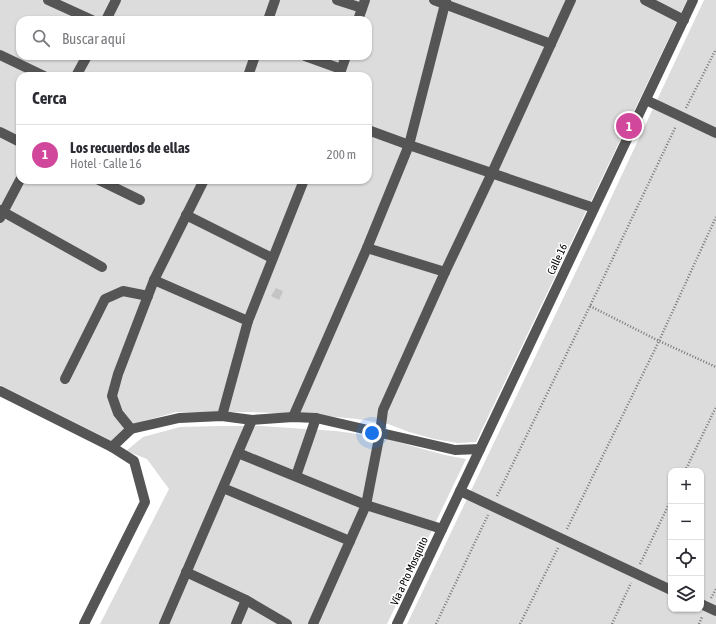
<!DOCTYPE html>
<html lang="es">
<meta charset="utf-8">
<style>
:root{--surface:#fff;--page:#f7f7f7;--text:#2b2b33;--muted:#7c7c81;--line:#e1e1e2;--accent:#ea580c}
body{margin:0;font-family:"Asap Condensed",sans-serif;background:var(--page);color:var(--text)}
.controls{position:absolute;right:12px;bottom:12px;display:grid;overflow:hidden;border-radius:8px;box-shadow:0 1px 3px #0004}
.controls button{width:36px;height:36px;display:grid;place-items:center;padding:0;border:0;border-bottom:1px solid var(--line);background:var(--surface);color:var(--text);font:20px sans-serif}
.you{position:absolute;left:372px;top:433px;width:14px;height:14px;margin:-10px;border:3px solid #fff;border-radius:50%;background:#1a73e8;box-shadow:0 0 0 6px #1a73e833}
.badge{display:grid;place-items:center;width:26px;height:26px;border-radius:50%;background:var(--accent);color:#fff;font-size:13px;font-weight:700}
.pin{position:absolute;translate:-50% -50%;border:2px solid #fff;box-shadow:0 1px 4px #0006}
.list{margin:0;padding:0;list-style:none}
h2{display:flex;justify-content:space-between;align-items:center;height:52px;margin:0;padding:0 16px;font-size:17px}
h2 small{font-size:13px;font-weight:400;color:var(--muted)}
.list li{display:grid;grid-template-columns:26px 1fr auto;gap:12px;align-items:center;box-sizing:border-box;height:60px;padding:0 16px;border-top:1px solid var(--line)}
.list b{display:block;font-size:15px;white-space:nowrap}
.list p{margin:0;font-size:13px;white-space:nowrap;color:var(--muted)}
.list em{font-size:13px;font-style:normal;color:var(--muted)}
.icon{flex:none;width:22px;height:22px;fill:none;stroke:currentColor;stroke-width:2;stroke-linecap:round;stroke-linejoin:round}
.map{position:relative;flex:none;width:716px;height:624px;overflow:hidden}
.search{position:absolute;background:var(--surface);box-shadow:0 1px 3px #0004;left:16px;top:16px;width:356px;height:44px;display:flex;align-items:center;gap:10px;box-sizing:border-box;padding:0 14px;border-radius:12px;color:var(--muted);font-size:15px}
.panel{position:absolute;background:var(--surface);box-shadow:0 1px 3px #0004;left:16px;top:72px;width:356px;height:112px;border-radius:12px}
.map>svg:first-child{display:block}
.green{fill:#dcdcdc;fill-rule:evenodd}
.building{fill:#c4c4c4}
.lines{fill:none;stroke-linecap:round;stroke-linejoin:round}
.path{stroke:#777;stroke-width:2.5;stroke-dasharray:1 2;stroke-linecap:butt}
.minor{stroke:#555;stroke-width:10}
.labels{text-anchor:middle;stroke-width:3;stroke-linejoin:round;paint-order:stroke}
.street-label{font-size:11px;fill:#000;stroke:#fff}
</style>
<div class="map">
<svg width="716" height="624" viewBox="0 0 716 624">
<rect width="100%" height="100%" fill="#fff"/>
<g class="green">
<path d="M 0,0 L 687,0 L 476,442 L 458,443 L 434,439 L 409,432 L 388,424 L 357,419 L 305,414 L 247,412 L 176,412 L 141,422 L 112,441 L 0,385 ZM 20,20 L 368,20 L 368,56 L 20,56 ZM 20,76 L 368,76 L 368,180 L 20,180 Z"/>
<path d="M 704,0 L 716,0 L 716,624 L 407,624 L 595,232 ZM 671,471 L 701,471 L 701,609 L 671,609 Z"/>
<polygon points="218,426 261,426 336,431 379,437 445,455 466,459 387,624 100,624 169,489 147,459 126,451 143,437 180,427"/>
</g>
<polygon class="building" points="276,288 283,291 279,300 271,296"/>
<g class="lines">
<g class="path">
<polyline points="686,108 716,49"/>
<polyline points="590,306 659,341 716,367"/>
<polyline points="685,471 716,407"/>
<polyline points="497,496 590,306 676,126"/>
<polyline points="567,529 659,341 716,217"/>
<polyline points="640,564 671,500"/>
<polyline points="711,598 716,589"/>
<polyline points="436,624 488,515"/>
<polyline points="520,624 558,548"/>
<polyline points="612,624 631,583"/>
<polyline points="699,624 702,617"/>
</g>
<g class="minor">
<polyline points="48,0 92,20"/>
<polyline points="337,0 362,8"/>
<polyline points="434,0 551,44"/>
<polyline points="645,0 684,20"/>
<polyline points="106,20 116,0"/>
<polyline points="268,20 275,0"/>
<polyline points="358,20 365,0"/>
<polyline points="0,55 44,76"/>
<polyline points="305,56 341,69"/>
<polyline points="76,76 87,56"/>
<polyline points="248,76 255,56"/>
<polyline points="339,76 346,56"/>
<polyline points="646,100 716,133"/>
<polyline points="368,130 409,145 594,208"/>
<polyline points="0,132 20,142"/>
<polyline points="99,180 140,200"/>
<polyline points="0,210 102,267"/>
<polyline points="186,215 272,258"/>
<polyline points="0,218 20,180"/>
<polyline points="367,248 445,272"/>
<polyline points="154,280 248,321"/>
<polyline points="65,379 105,299 123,291 148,296"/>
<polyline points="0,391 112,447 134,461 145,502 84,624"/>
<polyline points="222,416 248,321 304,180"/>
<polyline points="293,417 367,248 409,145 446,0"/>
<polyline points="131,429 118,413 112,396 118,374 154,280 204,180"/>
<polyline points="112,447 131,429 179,418 222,416 252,420 293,417 316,418 455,450 480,449"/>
<polyline points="238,453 366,505 442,529"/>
<polyline points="296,476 316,418"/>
<polyline points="223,488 350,541"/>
<polyline points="460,491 671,590"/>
<polyline points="186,572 246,600 287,624"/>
<polyline points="701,604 716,611"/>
<polyline points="164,624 252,420"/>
<polyline points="236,624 246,600"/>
<polyline points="313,624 366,505 380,433 383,410 445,272 492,173 571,0"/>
<polyline points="397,624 693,0"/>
</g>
</g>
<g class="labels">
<g class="street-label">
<text transform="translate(557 259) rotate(-65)" y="4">Calle 16</text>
<text transform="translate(409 571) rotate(-65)" y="4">Vía a Pto Mosquito</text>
</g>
</g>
</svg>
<div class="controls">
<button>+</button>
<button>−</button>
<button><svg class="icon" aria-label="locate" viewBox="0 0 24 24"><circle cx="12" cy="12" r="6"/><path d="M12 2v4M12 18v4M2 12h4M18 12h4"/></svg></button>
<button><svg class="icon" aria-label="layers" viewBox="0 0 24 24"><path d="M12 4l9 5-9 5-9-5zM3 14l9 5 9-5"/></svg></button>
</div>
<div class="you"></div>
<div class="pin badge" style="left:629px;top:126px;background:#d1479c">1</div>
<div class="search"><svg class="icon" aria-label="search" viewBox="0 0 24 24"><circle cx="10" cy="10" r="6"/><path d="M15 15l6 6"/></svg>Buscar aquí</div>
<section class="panel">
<h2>Cerca<small></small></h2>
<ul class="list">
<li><span class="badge" style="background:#d1479c">1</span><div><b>Los recuerdos de ellas</b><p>Hotel · Calle 16</p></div><em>200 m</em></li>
</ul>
</section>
</div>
